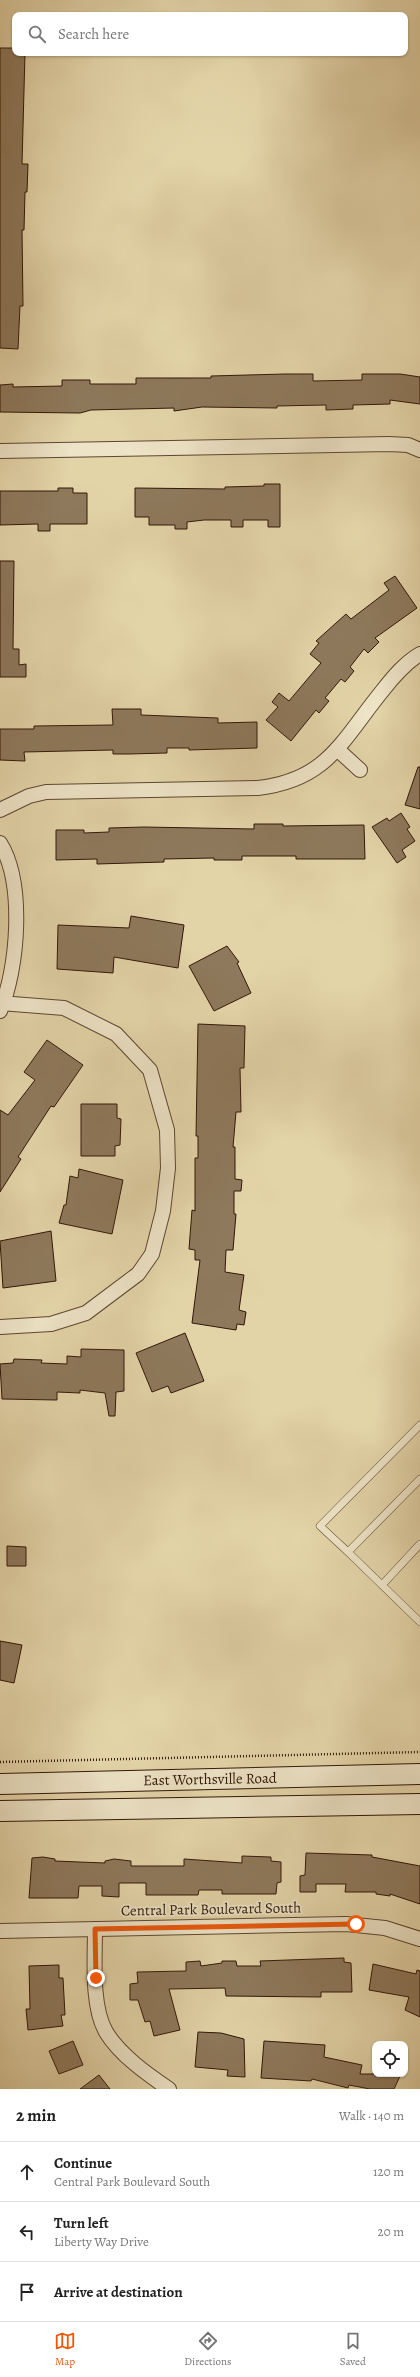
<!DOCTYPE html>
<meta charset="utf-8">
<style>
:root{--surface:#fff;--page:#f6f6f6;--text:#222;--muted:#767676;--line:#e0e0e0;--accent:#ea580c}
body{margin:0;font-family:Alegreya,serif;background:var(--page);color:var(--text)}
.controls{position:absolute;right:12px;bottom:12px;display:grid;overflow:hidden;border-radius:8px;box-shadow:0 1px 3px #0004}
.controls button{width:36px;height:36px;display:grid;place-items:center;padding:0;border:0;border-bottom:1px solid var(--line);background:var(--surface);color:var(--text);font:20px sans-serif}
.stop{position:absolute;width:12px;height:12px;margin:-9px;border:3px solid #ea580c;border-radius:50%;background:#fff}
.stop.end{background:#ea580c;border-color:#fff;box-shadow:0 1px 4px #0008}
.list{margin:0;padding:0;list-style:none}
h2{display:flex;justify-content:space-between;align-items:center;height:52px;margin:0;padding:0 16px;font-size:17px}
h2 small{font-size:13px;font-weight:400;color:var(--muted)}
.list li{display:grid;grid-template-columns:26px 1fr auto;gap:12px;align-items:center;box-sizing:border-box;height:60px;padding:0 16px;border-top:1px solid var(--line)}
.list b{display:block;font-size:15px;white-space:nowrap}
.list p{margin:0;font-size:13px;white-space:nowrap;color:var(--muted)}
.list em{font-size:13px;font-style:normal;color:var(--muted)}
.icon{flex:none;width:22px;height:22px;fill:none;stroke:currentColor;stroke-width:2;stroke-linecap:round;stroke-linejoin:round}
.map{position:relative;flex:none;width:420px;height:2089px;overflow:hidden}
.search{position:absolute;background:var(--surface);box-shadow:0 1px 3px #0004;left:12px;right:12px;top:12px;height:44px;display:flex;align-items:center;gap:10px;box-sizing:border-box;padding:0 14px;border-radius:8px;color:var(--muted);font-size:15px}
.sheet{height:232px;background:var(--surface)}
nav{display:flex;justify-content:space-around;align-items:center;box-sizing:border-box;height:56px;border-top:1px solid var(--line);background:var(--surface);font-size:11px;color:var(--muted)}
nav a{display:grid;justify-items:center;gap:2px}
nav .on{color:var(--accent)}
.map>svg:first-child{display:block}
.building{fill:#8e795c;stroke:#321709}
.lines{fill:none;stroke-linecap:round;stroke-linejoin:round}
.service-casing{stroke:#5e4631;stroke-width:8}
.minor-casing{stroke:#5e4631;stroke-width:16}
.secondary-casing{stroke:#321709;stroke-width:22}
.path{stroke:#321709;stroke-width:2.5;stroke-dasharray:1 2;stroke-linecap:butt}
.service{stroke:#ede3c6;stroke-width:7}
.minor{stroke:#ede3c6;stroke-width:14}
.secondary{stroke:#ede3c6;stroke-width:20}
.route{stroke:#ea580c;stroke-width:5}
.labels{text-anchor:middle;stroke-width:3.5;stroke-linejoin:round;paint-order:stroke}
.street-label{font-size:15px;fill:#321709;stroke:#ede3c6}
</style>
<div class="map">
<svg width="420" height="2089" viewBox="0 0 420 2089">
<rect width="100%" height="100%" fill="#e3d4a8"/>
<filter id="stains"><feTurbulence type="fractalNoise" baseFrequency=".005" numOctaves="4"/><feColorMatrix values="0 0 0 0 .2 0 0 0 0 .09 0 0 0 0 .02 0 0 0 .5 -.17"/></filter>
<radialGradient id="worn" r=".72"><stop offset=".6" stop-color="#630" stop-opacity="0"/><stop offset="1" stop-color="#630" stop-opacity=".3"/></radialGradient>
<g class="building">
<polygon points="0,48 15,48 15,53 25,53 22,164 28,164 27,192 25,192 24,230 22,230 23,306 20,306 18,349 0,348"/>
<polygon points="285,374 313,374 313,381 362,380 362,374 400,374 420,377 420,404 390,400 390,404 353,405 353,409 326,410 326,405 277,406 277,408 202,407 174,411 174,408 91,410 80,413 0,412 0,385 13,384 13,387 62,386 62,380 90,380 90,384 136,384 136,378 211,378 211,376"/>
<polygon points="264,484 280,484 280,527 268,527 268,520 243,520 243,527 231,527 231,520 204,520 187,522 187,529 175,529 175,525 149,525 149,517 135,517 135,488 225,489 225,487 264,486"/>
<polygon points="58,488 73,488 73,493 87,493 87,524 50,524 50,531 38,531 38,524 0,525 0,491 58,491"/>
<polygon points="0,561 14,561 13,649 19,649 19,665 26,664 26,677 0,677"/>
<polygon points="395,576 417,608 375,638 379,642 368,653 364,649 350,667 354,671 345,682 341,679 325,698 329,701 319,713 316,710 291,741 266,720 278,707 272,702 279,693 289,701 321,663 310,654 319,643 316,641 346,614 351,619 389,590 384,583"/>
<polygon points="112,709 141,709 141,715 218,718 218,723 257,722 257,748 189,750 189,748 167,748 167,753 129,754 113,754 113,750 24,752 25,761 0,760 0,729 34,729 34,726 113,725"/>
<polygon points="418,767 420,767 420,809 405,805"/>
<polygon points="401,813 410,827 407,829 415,841 402,850 406,857 397,863 372,827 387,818 389,821"/>
<polygon points="254,824 283,824 283,826 364,825 365,859 296,859 296,856 242,856 242,860 214,860 214,858 164,859 164,862 97,864 97,859 56,860 56,830 84,830 84,833 109,832 109,828 144,827 254,829"/>
<polygon points="131,916 184,925 178,968 114,957 113,973 57,969 58,925 129,928"/>
<polygon points="227,946 239,962 237,963 251,993 214,1011 189,966"/>
<polygon points="198,1024 245,1026 244,1068 240,1068 241,1112 236,1112 233,1147 235,1147 235,1179 242,1180 241,1191 234,1191 234,1214 236,1214 233,1250 226,1250 225,1272 244,1275 239,1310 246,1312 244,1325 237,1324 236,1330 192,1323 200,1260 195,1260 195,1250 189,1249 192,1210 195,1211 195,1158 198,1158 198,1136 196,1136"/>
<polygon points="47,1040 83,1065 54,1107 51,1106 18,1157 21,1159 0,1192 0,1110 8,1115 35,1080 24,1072"/>
<polygon points="81,1104 117,1104 117,1118 121,1119 120,1145 115,1146 115,1156 81,1156"/>
<polygon points="79,1169 123,1180 112,1234 59,1223 64,1205 66,1205 70,1176 78,1178"/>
<polygon points="51,1231 56,1281 3,1288 0,1241"/>
<polygon points="185,1333 204,1381 171,1393 168,1386 152,1392 136,1353"/>
<polygon points="81,1349 124,1350 124,1391 116,1392 115,1416 109,1416 105,1393 80,1390 80,1393 57,1392 57,1400 2,1399 0,1364 13,1363 14,1359 42,1360 41,1363 67,1364 67,1356 81,1357"/>
<polygon points="7,1546 26,1547 26,1566 7,1566"/>
<polygon points="0,1641 22,1645 14,1683 0,1680"/>
<polygon points="306,1853 372,1855 372,1857 420,1866 420,1904 390,1894 390,1896 376,1894 376,1892 345,1892 346,1884 316,1884 316,1892 300,1892 300,1876 305,1875"/>
<polygon points="242,1856 271,1857 271,1861 281,1862 281,1882 277,1883 276,1894 222,1894 222,1890 199,1890 198,1895 146,1895 146,1883 119,1883 119,1897 102,1896 102,1886 79,1886 78,1898 29,1898 32,1858 43,1857 55,1859 55,1861 105,1863 105,1861 114,1859 131,1861 131,1866 184,1866 184,1859 242,1863"/>
<polygon points="344,1958 344,1962 351,1963 352,1992 321,1992 321,1997 226,1996 225,1988 169,1989 180,2030 154,2036 150,2021 145,2022 138,2000 130,2000 130,1984 138,1983 137,1972 186,1971 186,1962 200,1961 201,1966 222,1963 222,1961 236,1961 237,1966 261,1966 260,1961"/>
<polygon points="373,1964 416,1974 417,1970 420,1971 420,2017 405,2010 409,1997 369,1990"/>
<polygon points="59,1965 59,1978 63,1978 65,2015 61,2015 63,2026 28,2030 26,2009 30,2009 29,1966"/>
<polygon points="198,2032 221,2033 244,2039 245,2077 227,2076 228,2070 195,2067"/>
<polygon points="73,2041 83,2065 59,2074 49,2051"/>
<polygon points="264,2041 325,2045 324,2057 362,2065 360,2074 401,2074 394,2089 370,2089 349,2085 348,2088 312,2079 311,2081 261,2078"/>
<polygon points="99,2075 110,2089 80,2089"/>
</g>
<g class="lines">
<g class="service-casing">
<g id="service">
<polyline points="420,1479 348,1552 420,1622"/>
<polyline points="348,1552 320,1526 420,1425"/>
<polyline points="382,1585 420,1544"/>
</g>
</g>
<g class="minor-casing">
<g id="minor">
<polyline points="0,451 389,444 408,445 420,450"/>
<polyline points="337,749 360,770"/>
<path d="M 0,810 L 29,796 L 46,792 L 258,788 C 328,780 342,740 383,690 C 394,676 405,663 420,654"/>
<path d="M 0,843 C 25,883 18,969 0,1011"/>
<polyline points="0,1003 64,1008 116,1034 150,1070 167,1130 168,1168 163,1211 152,1254 138,1274 86,1313 51,1324 0,1327"/>
<path d="M 95,1929 C 95,1958 91,2006 106,2032 C 120,2055 147,2074 169,2089"/>
<polyline points="0,1931 346,1924 385,1928 420,1939"/>
</g>
</g>
<g class="secondary-casing">
<g id="secondary">
<polyline points="0,1784 420,1774"/>
<polyline points="0,1811 420,1804"/>
</g>
</g>
<polyline class="path" points="0,1762 420,1752"/>
<use href="#service" class="service"/>
<use href="#minor" class="minor"/>
<use href="#secondary" class="secondary"/>
</g>
<g class="lines">
<polyline class="route" points="96,1978 95,1929 356,1924"/>
</g>
<g class="labels">
<g class="street-label">
<text transform="translate(210 1779) rotate(-1)" y="5">East Worthsville Road</text>
<text transform="translate(211 1909) rotate(-1)" y="5">Central Park Boulevard South</text>
</g>
</g>
<rect width="100%" height="100%" filter="url(#stains)"/>
<rect width="100%" height="100%" fill="url(#worn)"/>
</svg>
<div class="controls">
<button><svg class="icon" aria-label="locate" viewBox="0 0 24 24"><circle cx="12" cy="12" r="6"/><path d="M12 2v4M12 18v4M2 12h4M18 12h4"/></svg></button>
</div>
<div class="stop" style="left:356px;top:1924px"></div>
<div class="stop end" style="left:96px;top:1978px"></div>
<div class="search"><svg class="icon" aria-label="search" viewBox="0 0 24 24"><circle cx="10" cy="10" r="6"/><path d="M15 15l6 6"/></svg>Search here</div>
</div>
<section class="sheet">
<h2>2 min<small>Walk · 140 m</small></h2>
<ul class="list">
<li><svg class="icon" aria-label="ahead" viewBox="0 0 24 24"><path d="M12 20V5M6 11l6-6 6 6"/></svg><div><b>Continue</b><p>Central Park Boulevard South</p></div><em>120 m</em></li>
<li><svg class="icon" aria-label="left" viewBox="0 0 24 24"><path d="M17 20v-9H6M10 6l-5 5 5 5"/></svg><div><b>Turn left</b><p>Liberty Way Drive</p></div><em>20 m</em></li>
<li><svg class="icon" aria-label="arrive" viewBox="0 0 24 24"><path d="M6 21V4h12l-3 4 3 4H6"/></svg><div><b>Arrive at destination</b></div></li>
</ul>
</section>
<nav>
<a class="on"><svg class="icon" aria-label="map" viewBox="0 0 24 24"><path d="M3 6l6-2 6 2 6-2v14l-6 2-6-2-6 2zM9 4v14M15 6v14"/></svg>Map</a>
<a><svg class="icon" aria-label="directions" viewBox="0 0 24 24"><path d="M12 3l9 9-9 9-9-9zM9 14v-3h6M13 9l2 2-2 2"/></svg>Directions</a>
<a><svg class="icon" aria-label="saved" viewBox="0 0 24 24"><path d="M7 4h10v16l-5-4-5 4z"/></svg>Saved</a>
</nav>
